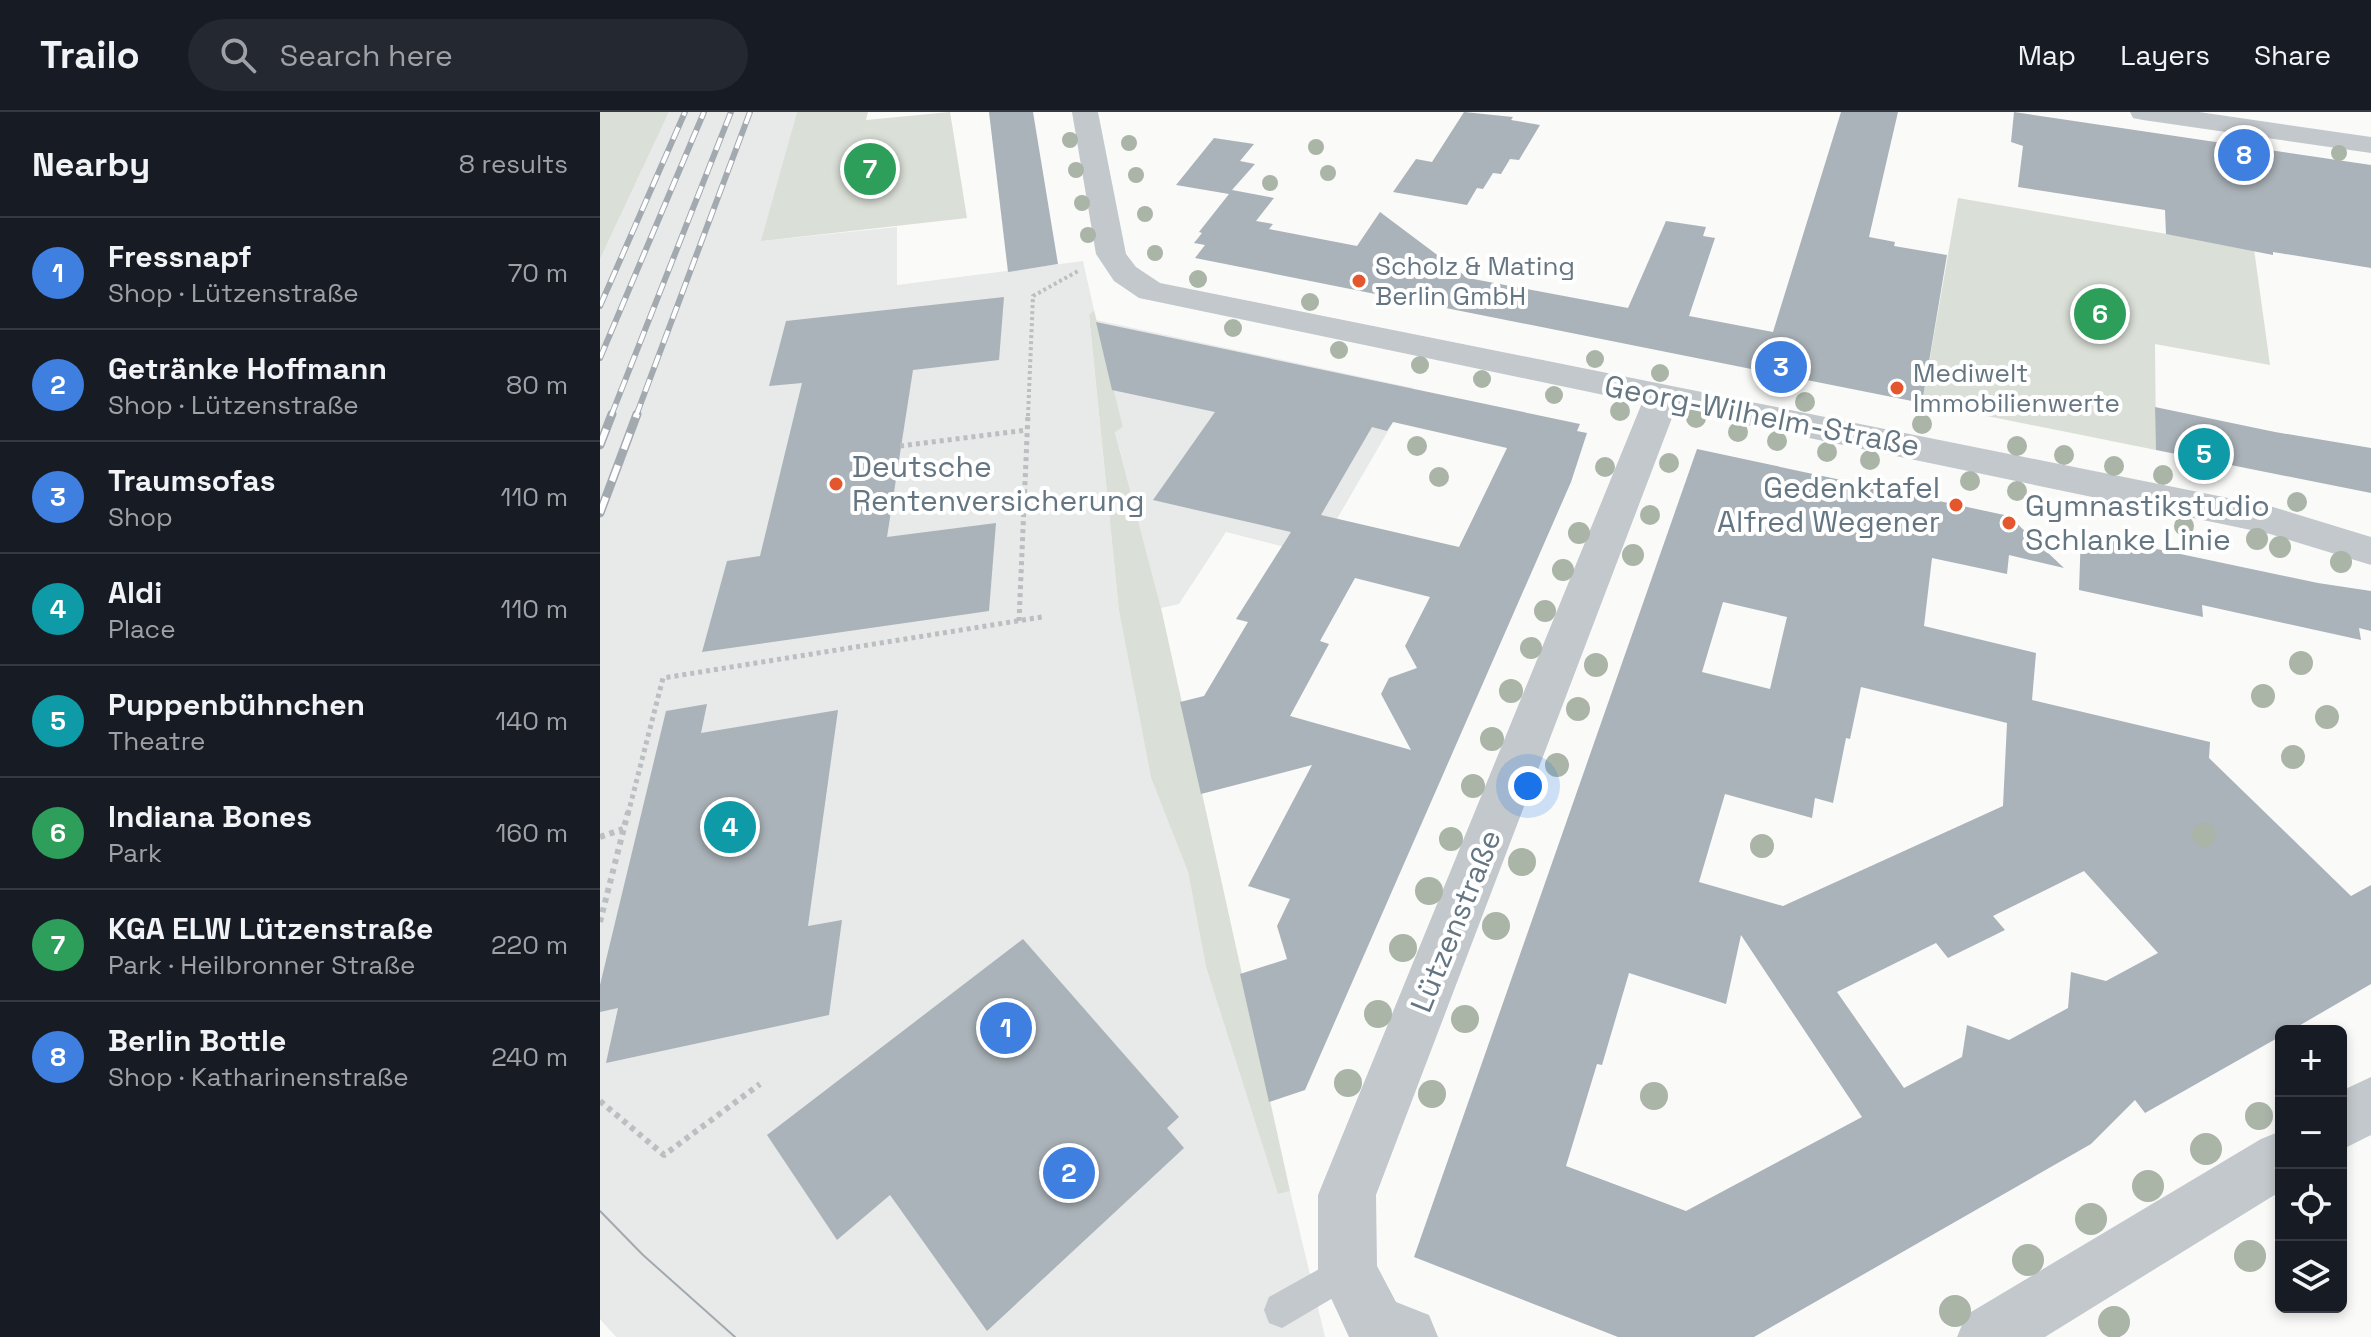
<!DOCTYPE html>
<meta charset="utf-8">
<style>
:root{--surface:#171b24;--page:#242831;--text:#f1f3f6;--muted:#9ea1a6;--line:#363941;--accent:#d93025}
body{margin:0;font-family:"Space Grotesk",sans-serif;background:var(--page);color:var(--text)}
.controls{position:absolute;right:24px;bottom:24px;display:grid;overflow:hidden;border-radius:12px;box-shadow:0 4px 12px #0003}
.controls button{width:72px;height:72px;display:grid;place-items:center;padding:0;border:0;border-bottom:2px solid var(--line);background:var(--surface);color:var(--text);font:40px sans-serif}
.you{position:absolute;left:928px;top:674px;width:28px;height:28px;margin:-20px;border:6px solid #fff;border-radius:50%;background:#1a73e8;box-shadow:0 0 0 12px #1a73e833}
.badge{display:grid;place-items:center;width:52px;height:52px;border-radius:50%;background:var(--accent);color:#fff;font-size:26px;font-weight:700}
.pin{position:absolute;translate:-50% -50%;border:4px solid #fff;box-shadow:0 2px 8px #0006}
.list{margin:0;padding:0;list-style:none}
h2{display:flex;justify-content:space-between;align-items:center;height:104px;margin:0;padding:0 32px;font-size:34px}
h2 small{font-size:26px;font-weight:400;color:var(--muted)}
.list li{display:grid;grid-template-columns:52px 1fr auto;gap:24px;align-items:center;box-sizing:border-box;height:112px;padding:0 32px;border-top:2px solid var(--line)}
.list b{display:block;font-size:30px;white-space:nowrap}
.list p{margin:0;font-size:26px;white-space:nowrap;color:var(--muted)}
.list em{font-size:26px;font-style:normal;color:var(--muted)}
.icon{flex:none;width:44px;height:44px;fill:none;stroke:currentColor;stroke-width:2;stroke-linecap:round;stroke-linejoin:round}
.map{position:relative;flex:none;width:1771px;height:1225px;overflow:hidden}
header{display:flex;align-items:center;gap:48px;box-sizing:border-box;height:112px;padding:0 40px;background:var(--surface);border-bottom:2px solid var(--line)}
header strong{font-size:38px}
nav{display:flex;gap:44px;margin-inline-start:auto;font-size:28px}
.search{width:560px;height:72px;background:var(--page);display:flex;align-items:center;gap:20px;box-sizing:border-box;padding:0 28px;border-radius:44px;color:var(--muted);font-size:30px}
main{display:flex}
aside{flex:1;background:var(--surface)}
.map>svg:first-child{display:block}
.built{fill:#e8e9e9}
.green{fill:#dadfd7}
.building{fill:#aab3b9;fill-rule:evenodd}
.lines{fill:none;stroke-linecap:round;stroke-linejoin:round}
.path-far2{stroke:#bbbfc2;stroke-width:4;stroke-dasharray:3 3;stroke-linecap:butt}
.path-far1{stroke:#bbbfc2;stroke-width:5;stroke-dasharray:4 4;stroke-linecap:butt}
.path{stroke:#bbbfc2;stroke-width:6;stroke-dasharray:5 5;stroke-linecap:butt}
.service{fill:#c3c8cc;fill-rule:evenodd}
.minor{fill:#c3c8cc;fill-rule:evenodd}
.tram{stroke:#a2aab0;stroke-width:2}
.rail-far1-casing{stroke:#a2aab0;stroke-width:6}
.rail-casing{stroke:#a2aab0;stroke-width:9}
.rail-far1{stroke:#fff;stroke-width:4;stroke-dasharray:13;stroke-linecap:butt}
.rail{stroke:#fff;stroke-width:6;stroke-dasharray:17;stroke-linecap:butt}
.tree{fill:#aab4a7}
.poi-dot{fill:#e4572e;stroke:#fff;stroke-width:3}
.labels{text-anchor:middle;stroke-width:8;stroke-linejoin:round;paint-order:stroke}
.far-poi-label{font-size:26px;fill:#657683;stroke:#fff;text-anchor:start}
.street-label{font-size:30px;fill:#657683;stroke:#fff}
.poi-label{font-size:30px;fill:#657683;stroke:#fff;text-anchor:start}
</style>
<header>
<strong>Trailo</strong>
<div class="search"><svg class="icon" aria-label="search" viewBox="0 0 24 24"><circle cx="10" cy="10" r="6"/><path d="M15 15l6 6"/></svg>Search here</div>
<nav><a>Map</a><a>Layers</a><a>Share</a></nav>
</header>
<main>
<aside>
<h2>Nearby<small>8 results</small></h2>
<ul class="list">
<li><span class="badge" style="background:#3f7fe0">1</span><div><b>Fressnapf</b><p>Shop · Lützenstraße</p></div><em>70 m</em></li>
<li><span class="badge" style="background:#3f7fe0">2</span><div><b>Getränke Hoffmann</b><p>Shop · Lützenstraße</p></div><em>80 m</em></li>
<li><span class="badge" style="background:#3f7fe0">3</span><div><b>Traumsofas</b><p>Shop</p></div><em>110 m</em></li>
<li><span class="badge" style="background:#0f9aa8">4</span><div><b>Aldi</b><p>Place</p></div><em>110 m</em></li>
<li><span class="badge" style="background:#0f9aa8">5</span><div><b>Puppenbühnchen</b><p>Theatre</p></div><em>140 m</em></li>
<li><span class="badge" style="background:#2e9e5b">6</span><div><b>Indiana Bones</b><p>Park</p></div><em>160 m</em></li>
<li><span class="badge" style="background:#2e9e5b">7</span><div><b>KGA ELW Lützenstraße</b><p>Park · Heilbronner Straße</p></div><em>220 m</em></li>
<li><span class="badge" style="background:#3f7fe0">8</span><div><b>Berlin Bottle</b><p>Shop · Katharinenstraße</p></div><em>240 m</em></li>
</ul>
</aside>
<div class="map">
<svg width="1771" height="1225" viewBox="0 0 1771 1225">
<rect width="100%" height="100%" fill="#fafaf8"/>
<g class="built">
<polygon points="69,0 197,0 162,129 297,115 297,173 483,149 494,198 489,204 519,499 551,666 588,760 606,855 678,1081 690,1079 725,1225 16,1225 0,1207 0,147"/>
<polygon points="496,208 813,276 716,443 626,420 579,492 561,496 515,319 523,315"/>
</g>
<g class="green">
<polygon points="0,0 69,0 0,147"/>
<polygon points="197,0 268,0 266,8 350,0 367,106 161,129"/>
<polygon points="1358,86 1654,137 1670,253 1555,232 1556,338 1322,291"/>
<polygon points="494,198 523,315 515,320 561,496 690,1079 678,1082 606,855 588,760 551,666 519,499 489,203"/>
</g>
<g class="building">
<polygon points="389,0 433,0 458,152 408,160"/>
<polygon points="864,0 913,5 911,8 940,13 919,48 910,47 901,62 893,61 883,77 877,76 867,93 793,80 816,47 832,50"/>
<polygon points="1241,0 1298,0 1269,125 1295,130 1294,134 1347,143 1322,291 595,146 605,133 594,131 602,121 599,120 629,82 576,73 614,26 654,32 640,49 655,52 632,78 674,86 656,109 673,112 669,117 757,134 780,100 868,166 1028,196 1066,109 1106,115 1103,124 1115,126 1089,204 1173,220"/>
<polygon points="1414,0 1771,53 1771,156 1673,140 1673,143 1566,122 1565,98 1418,75 1423,34 1411,30"/>
<polygon points="404,185 399,248 313,258 287,425 396,411 389,499 102,540 127,449 160,444 202,271 169,274 186,209"/>
<path d="M 496,210 L 980,312 L 977,319 L 987,321 L 971,370 L 705,978 L 669,990 L 640,862 L 687,847 L 677,814 L 690,787 L 648,774 L 712,653 L 601,682 L 580,590 L 604,584 L 648,510 L 636,507 L 691,420 L 553,388 L 615,300 L 512,278 ZM 793,310 L 907,336 L 859,435 L 721,403 L 772,315 L 787,319 ZM 755,466 L 830,485 L 805,534 L 817,556 L 789,566 L 781,582 L 811,638 L 690,604 L 729,532 L 720,529 Z"/>
<polygon points="1555,295 1675,320 1771,336 1771,381 1556,338"/>
<path d="M 1097,337 L 1409,404 L 1464,456 L 1409,443 L 1407,462 L 1332,446 L 1324,514 L 1436,541 L 1432,588 L 1610,630 L 1609,646 L 1751,784 L 1771,773 L 1771,872 L 1690,919 L 1681,919 L 1681,924 L 1545,1001 L 1535,988 L 1491,1032 L 1154,1225 L 1018,1225 L 814,1145 ZM 1123,490 L 1187,505 L 1170,577 L 1102,560 ZM 1261,575 L 1407,611 L 1403,694 L 1183,794 L 1099,770 L 1125,682 L 1212,706 L 1215,686 L 1233,691 L 1246,626 L 1250,627 ZM 1484,759 L 1558,841 L 1506,869 L 1471,860 L 1468,896 L 1409,928 L 1367,913 L 1362,945 L 1304,976 L 1237,880 L 1336,831 L 1348,846 L 1405,818 L 1393,804 ZM 1141,823 L 1262,1005 L 1086,1099 L 966,1054 L 997,952 L 1002,953 L 1029,861 L 1126,892 Z"/>
<polygon points="1481,421 1718,471 1771,479 1771,519 1759,516 1761,528 1602,493 1603,505 1479,478"/>
<polygon points="107,592 101,621 238,598 208,814 242,808 229,903 6,951 18,896 0,900 0,873 66,599"/>
<polygon points="423,827 579,1005 567,1016 584,1036 387,1219 290,1083 237,1128 167,1023"/>
</g>
<g class="lines">
<polyline class="path-far2" points="428,304 433,184 480,158"/>
<g class="path-far1">
<polyline points="300,334 427,318"/>
<polyline points="419,509 428,302"/>
<polyline points="28,702 63,566 442,505"/>
</g>
<g class="path">
<polyline points="0,725 23,717"/>
<polyline points="0,810 28,700"/>
<polyline points="0,989 64,1043 160,972"/>
</g>
<polygon class="service" points="748,1141 760,1146 765,1158 760,1170 682,1216 669,1211 664,1198 669,1185"/>
<g class="minor">
<polygon points="472,0 498,0 526,142 536,155 560,171 1673,395 1771,425 1771,453 1670,422 1075,298 776,1083 777,1154 796,1190 829,1203 838,1225 749,1225 718,1158 718,1083 1042,291 539,186 514,169 496,142"/>
<polygon points="1530,0 1599,0 1771,25 1771,41 1543,8 1533,6"/>
<polygon points="1771,965 1771,1023 1741,1038 1741,979"/>
<polygon points="1681,1019 1681,1079 1445,1225 1357,1225 1366,1203 1661,1027"/>
</g>
<polyline class="tram" points="0,1099 43,1143 135,1225"/>
<g class="rail-far1-casing">
<g id="rail-far1">
<polyline points="0,194 85,0"/>
<polyline points="0,246 104,0"/>
<polyline points="11,304 131,0"/>
<polyline points="36,304 150,0"/>
</g>
</g>
<g class="rail-casing">
<g id="rail">
<polyline points="0,333 12,302"/>
<polyline points="0,401 37,302"/>
</g>
</g>
<use href="#rail-far1" class="rail-far1"/>
<use href="#rail" class="rail"/>
</g>
<g class="tree">
<circle cx="1646" cy="25" r="8"/>
<circle cx="470" cy="28" r="8"/>
<circle cx="529" cy="31" r="8"/>
<circle cx="716" cy="35" r="8"/>
<circle cx="1739" cy="41" r="8"/>
<circle cx="476" cy="58" r="8"/>
<circle cx="728" cy="61" r="8"/>
<circle cx="536" cy="63" r="8"/>
<circle cx="670" cy="71" r="8"/>
<circle cx="482" cy="91" r="8"/>
<circle cx="545" cy="102" r="8"/>
<circle cx="488" cy="123" r="8"/>
<circle cx="555" cy="141" r="8"/>
<circle cx="598" cy="167" r="9"/>
<circle cx="710" cy="190" r="9"/>
<circle cx="633" cy="216" r="9"/>
<circle cx="739" cy="238" r="9"/>
<circle cx="995" cy="247" r="9"/>
<circle cx="820" cy="253" r="9"/>
<circle cx="1060" cy="261" r="9"/>
<circle cx="882" cy="267" r="9"/>
<circle cx="954" cy="283" r="9"/>
<circle cx="1205" cy="290" r="10"/>
<circle cx="1020" cy="299" r="10"/>
<circle cx="1096" cy="306" r="10"/>
<circle cx="1322" cy="312" r="10"/>
<circle cx="1138" cy="320" r="10"/>
<circle cx="1177" cy="329" r="10"/>
<circle cx="817" cy="334" r="10"/>
<circle cx="1417" cy="334" r="10"/>
<circle cx="1227" cy="340" r="10"/>
<circle cx="1464" cy="343" r="10"/>
<circle cx="1270" cy="348" r="10"/>
<circle cx="1069" cy="351" r="10"/>
<circle cx="1514" cy="354" r="10"/>
<circle cx="1005" cy="355" r="10"/>
<circle cx="1563" cy="363" r="10"/>
<circle cx="839" cy="365" r="10"/>
<circle cx="1370" cy="369" r="10"/>
<circle cx="1417" cy="379" r="10"/>
<circle cx="1697" cy="390" r="10"/>
<circle cx="1050" cy="403" r="10"/>
<circle cx="1584" cy="414" r="10"/>
<circle cx="979" cy="421" r="11"/>
<circle cx="1657" cy="427" r="11"/>
<circle cx="1680" cy="435" r="11"/>
<circle cx="1033" cy="443" r="11"/>
<circle cx="1741" cy="450" r="11"/>
<circle cx="963" cy="458" r="11"/>
<circle cx="945" cy="499" r="11"/>
<circle cx="931" cy="536" r="11"/>
<circle cx="1701" cy="551" r="12"/>
<circle cx="996" cy="553" r="12"/>
<circle cx="911" cy="579" r="12"/>
<circle cx="1663" cy="584" r="12"/>
<circle cx="978" cy="597" r="12"/>
<circle cx="1727" cy="605" r="12"/>
<circle cx="892" cy="627" r="12"/>
<circle cx="1693" cy="645" r="12"/>
<circle cx="957" cy="653" r="12"/>
<circle cx="873" cy="674" r="12"/>
<circle cx="1604" cy="723" r="12"/>
<circle cx="851" cy="727" r="12"/>
<circle cx="1162" cy="734" r="12"/>
<circle cx="922" cy="750" r="14"/>
<circle cx="829" cy="779" r="14"/>
<circle cx="896" cy="814" r="14"/>
<circle cx="803" cy="836" r="14"/>
<circle cx="778" cy="902" r="14"/>
<circle cx="865" cy="907" r="14"/>
<circle cx="748" cy="971" r="14"/>
<circle cx="832" cy="982" r="14"/>
<circle cx="1054" cy="984" r="14"/>
<circle cx="1659" cy="1004" r="14"/>
<circle cx="1606" cy="1037" r="16"/>
<circle cx="1548" cy="1074" r="16"/>
<circle cx="1491" cy="1107" r="16"/>
<circle cx="1650" cy="1144" r="16"/>
<circle cx="1428" cy="1148" r="16"/>
<circle cx="1355" cy="1199" r="16"/>
<circle cx="1514" cy="1210" r="16"/>
</g>
<g class="poi-dot">
<circle cx="759" cy="169" r="8"/>
<circle cx="1297" cy="276" r="8"/>
<circle cx="236" cy="372" r="8"/>
<circle cx="1356" cy="393" r="8"/>
<circle cx="1409" cy="411" r="8"/>
</g>
<g class="labels">
<g class="far-poi-label">
<text x="775" y="163">Scholz &amp; Mating<tspan x="775" dy="30">Berlin GmbH</tspan></text>
<text x="1313" y="270">Mediwelt<tspan x="1313" dy="30">Immobilienwerte</tspan></text>
</g>
<g class="street-label">
<text transform="translate(1162 304) rotate(11)" y="10">Georg-Wilhelm-Straße</text>
<text transform="translate(856 809) rotate(-68)" y="10">Lützenstraße</text>
</g>
<g class="poi-label">
<text x="252" y="365">Deutsche<tspan x="252" dy="34">Rentenversicherung</tspan></text>
<text x="1340" y="386" text-anchor="end">Gedenktafel<tspan x="1340" dy="34">Alfred Wegener</tspan></text>
<text x="1425" y="404">Gymnastikstudio<tspan x="1425" dy="34">Schlanke Linie</tspan></text>
</g>
</g>
</svg>
<div class="controls">
<button>+</button>
<button>−</button>
<button><svg class="icon" aria-label="locate" viewBox="0 0 24 24"><circle cx="12" cy="12" r="6"/><path d="M12 2v4M12 18v4M2 12h4M18 12h4"/></svg></button>
<button><svg class="icon" aria-label="layers" viewBox="0 0 24 24"><path d="M12 4l9 5-9 5-9-5zM3 14l9 5 9-5"/></svg></button>
</div>
<div class="you"></div>
<div class="pin badge" style="left:406px;top:916px;background:#3f7fe0">1</div>
<div class="pin badge" style="left:469px;top:1061px;background:#3f7fe0">2</div>
<div class="pin badge" style="left:1181px;top:255px;background:#3f7fe0">3</div>
<div class="pin badge" style="left:130px;top:715px;background:#0f9aa8">4</div>
<div class="pin badge" style="left:1604px;top:342px;background:#0f9aa8">5</div>
<div class="pin badge" style="left:1500px;top:202px;background:#2e9e5b">6</div>
<div class="pin badge" style="left:270px;top:57px;background:#2e9e5b">7</div>
<div class="pin badge" style="left:1644px;top:43px;background:#3f7fe0">8</div>
</div>
</main>
